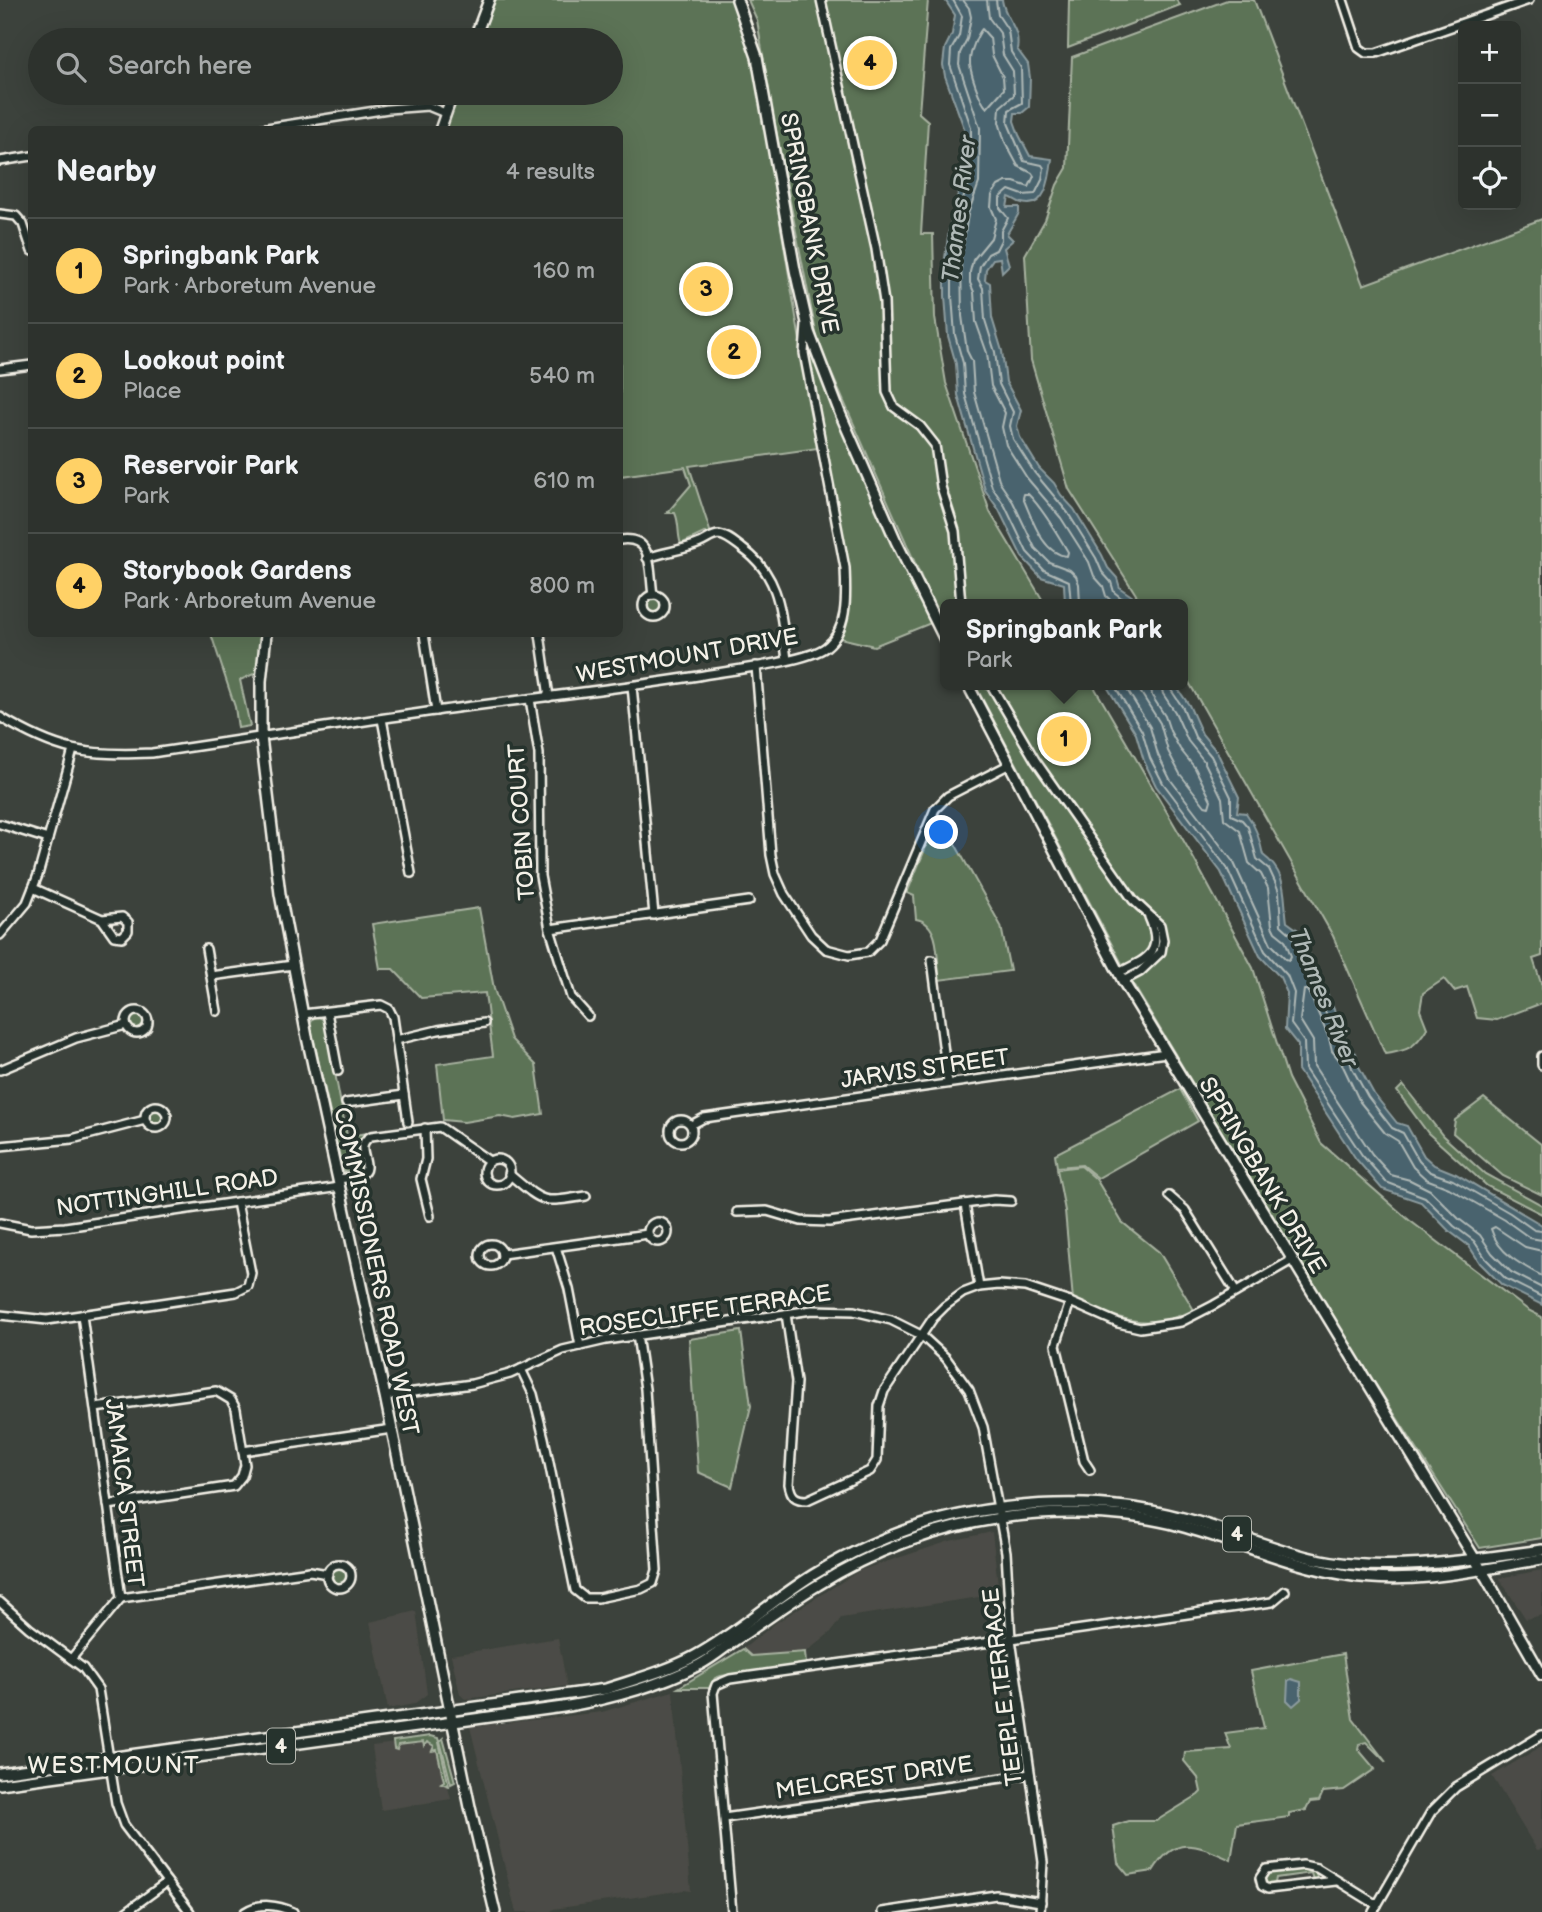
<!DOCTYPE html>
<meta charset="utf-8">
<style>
:root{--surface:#2d322d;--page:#393e39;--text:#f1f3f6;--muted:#a7aaaa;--line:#484d49;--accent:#ffd166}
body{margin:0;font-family:"Balsamiq Sans",sans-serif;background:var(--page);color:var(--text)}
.controls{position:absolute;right:21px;top:21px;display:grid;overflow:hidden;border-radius:10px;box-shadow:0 7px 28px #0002}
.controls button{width:63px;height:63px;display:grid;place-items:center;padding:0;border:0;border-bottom:2px solid var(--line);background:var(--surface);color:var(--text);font:35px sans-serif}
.you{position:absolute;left:942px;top:833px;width:24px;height:24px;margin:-18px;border:5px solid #fff;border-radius:50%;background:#1a73e8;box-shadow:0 0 0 10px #1a73e833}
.badge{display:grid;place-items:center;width:46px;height:46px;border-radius:50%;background:var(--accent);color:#111;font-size:23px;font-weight:700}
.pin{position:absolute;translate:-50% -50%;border:4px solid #fff;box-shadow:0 2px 7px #0006}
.popup{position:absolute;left:940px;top:599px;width:248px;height:91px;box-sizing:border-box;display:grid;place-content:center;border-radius:10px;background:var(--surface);filter:drop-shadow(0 2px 5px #0005);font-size:23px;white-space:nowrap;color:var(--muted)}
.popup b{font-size:26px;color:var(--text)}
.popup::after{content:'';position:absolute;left:50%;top:100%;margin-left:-14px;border:14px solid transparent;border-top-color:var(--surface)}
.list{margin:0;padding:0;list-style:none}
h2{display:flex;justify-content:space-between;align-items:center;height:91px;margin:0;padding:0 28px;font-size:30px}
h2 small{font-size:23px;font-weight:400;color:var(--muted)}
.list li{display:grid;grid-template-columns:46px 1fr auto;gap:21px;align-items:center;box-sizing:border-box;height:105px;padding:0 28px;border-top:2px solid var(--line)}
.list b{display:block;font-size:26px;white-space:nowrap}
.list p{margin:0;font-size:23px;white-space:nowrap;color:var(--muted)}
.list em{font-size:23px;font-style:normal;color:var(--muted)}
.icon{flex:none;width:38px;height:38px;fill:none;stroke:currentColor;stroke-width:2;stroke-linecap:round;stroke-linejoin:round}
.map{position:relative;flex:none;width:1542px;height:1912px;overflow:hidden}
.search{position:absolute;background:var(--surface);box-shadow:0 7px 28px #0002;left:28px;top:28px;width:595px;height:77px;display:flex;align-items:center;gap:18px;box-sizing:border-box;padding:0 24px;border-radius:38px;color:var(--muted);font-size:26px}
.panel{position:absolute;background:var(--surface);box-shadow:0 7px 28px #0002;left:28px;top:126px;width:595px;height:511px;border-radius:10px}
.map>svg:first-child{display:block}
.built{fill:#4c4c46}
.green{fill:#5c7357;stroke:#a8b2a0;stroke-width:2}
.water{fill:#49646e;stroke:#8d9c9f;stroke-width:2}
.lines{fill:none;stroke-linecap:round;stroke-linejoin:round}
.shore{stroke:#b0b9b7;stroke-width:2}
.minor-casing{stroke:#f4f1e8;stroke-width:12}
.major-casing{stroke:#f4f1e8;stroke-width:14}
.minor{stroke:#26332d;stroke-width:7}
.major{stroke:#26332d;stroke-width:9}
.labels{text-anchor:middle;stroke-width:7;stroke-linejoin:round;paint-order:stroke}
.shield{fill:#26332d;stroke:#b6b8b0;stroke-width:2}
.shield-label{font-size:21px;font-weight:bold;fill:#f4f1e8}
.street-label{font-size:23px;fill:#f4f1e8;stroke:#26332d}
.water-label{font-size:24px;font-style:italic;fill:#b0b9b7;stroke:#26332d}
.neighbourhood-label{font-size:24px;letter-spacing:2px;fill:#f4f1e8;stroke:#26332d}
</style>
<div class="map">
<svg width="1542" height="1912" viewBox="0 0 1542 1912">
<rect width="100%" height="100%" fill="#3c423c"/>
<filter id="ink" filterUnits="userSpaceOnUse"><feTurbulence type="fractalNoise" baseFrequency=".0143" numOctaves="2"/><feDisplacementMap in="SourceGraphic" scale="14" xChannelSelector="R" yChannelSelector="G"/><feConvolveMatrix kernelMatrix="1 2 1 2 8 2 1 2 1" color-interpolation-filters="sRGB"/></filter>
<g filter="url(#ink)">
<g class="built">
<polygon points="992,1532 999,1594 841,1618 831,1632 806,1652 750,1656 743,1649 777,1622 861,1570 950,1541"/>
<polygon points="1542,1570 1542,1615 1526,1619 1499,1578"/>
<polygon points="416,1611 427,1694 414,1704 388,1709 370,1622"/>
<polygon points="558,1638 567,1686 465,1699 460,1694 451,1655"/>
<polygon points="673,1691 691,1891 684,1890 553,1909 551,1912 516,1912 470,1727 602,1712"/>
<polygon points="435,1738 451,1799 381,1810 372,1746"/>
<polygon points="1542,1746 1542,1849 1537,1850 1492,1776"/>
</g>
<g class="green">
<path d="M 495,0 L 731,0 L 752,54 L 818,448 L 689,466 L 711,534 L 708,536 L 706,532 L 681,544 C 677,534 680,524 675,513 L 667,513 L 691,485 L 685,467 L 620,476 L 620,130 L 446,130 L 459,93 L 611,93 L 611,40 L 480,40 Z"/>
<polygon points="748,0 928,0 919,113 928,121 921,234 933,234 935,318 946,383 990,512 1045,604 945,604 945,628 938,615 818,343 772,110 757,20"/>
<polygon points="1069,0 1176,0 1180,5 1068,48"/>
<path d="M 1227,0 L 1254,0 L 1363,285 L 1542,219 L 1542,956 L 1533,959 L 1542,986 L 1542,1003 L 1497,1020 L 1477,1018 L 1467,987 L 1454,991 L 1444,979 L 1423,993 L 1420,1010 L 1427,1028 C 1415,1048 1407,1051 1385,1054 L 1333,936 L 1183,672 L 1183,604 L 1142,604 L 1069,489 L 1031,360 L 1025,255 L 1045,220 L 1057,185 L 1067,168 L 1072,57 Z"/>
<polygon points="809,349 885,527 931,623 874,646 840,638 846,626 850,575 808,354"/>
<circle cx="655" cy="607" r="8"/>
<polygon points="211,634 264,634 256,673 240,680 250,726 238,728 235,707"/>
<polygon points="975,685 1093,685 1189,850 1253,968 1288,1078 1321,1143 1409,1220 1528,1310 1542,1317 1542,1538 1480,1548 1339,1327 1130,979"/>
<path d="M 939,815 L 1001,926 L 1010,971 L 939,980 C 937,960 941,923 916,919 L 914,896 L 907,893 Z"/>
<polygon points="479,908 494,989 511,1039 536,1065 543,1114 515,1119 500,1116 464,1122 443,1120 437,1064 493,1056 485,993 421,998 393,969 380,969 372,924"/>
<circle cx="137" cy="1022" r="8"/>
<path d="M 314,1017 L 319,1017 L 325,1021 L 347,1136 L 369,1133 L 358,1144 L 362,1169 C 358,1174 349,1173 343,1171 L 310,1023 Z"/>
<polygon points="1403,1085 1443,1136 1485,1174 1542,1205 1542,1214 1487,1186 1428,1133 1397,1091"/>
<polygon points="1180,1089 1198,1121 1098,1178 1082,1165 1057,1167 1055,1154"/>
<polygon points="1484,1098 1542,1145 1542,1195 1503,1176 1453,1133 1455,1120"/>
<circle cx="156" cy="1117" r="8"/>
<path d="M 1081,1166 L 1096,1179 L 1122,1222 L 1159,1252 L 1194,1310 C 1147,1333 1118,1318 1073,1300 L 1065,1211 L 1057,1169 Z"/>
<polygon points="741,1331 751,1406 732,1487 698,1472 689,1339"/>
<circle cx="340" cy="1576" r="8"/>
<polygon points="743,1649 751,1656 805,1652 806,1664 721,1676 715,1678 709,1688 678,1688"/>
<path d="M 1343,1654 L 1353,1719 L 1386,1762 L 1366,1742 L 1359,1744 L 1358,1749 L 1375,1769 L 1344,1790 L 1323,1792 L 1319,1801 L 1310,1802 L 1306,1810 L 1289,1813 L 1289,1817 L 1237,1824 L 1231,1860 C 1197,1845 1176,1833 1153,1871 L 1128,1875 L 1118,1863 L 1113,1826 L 1128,1821 L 1156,1821 L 1198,1795 L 1201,1792 L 1198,1778 L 1184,1761 L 1185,1752 L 1231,1749 L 1225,1733 L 1264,1728 L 1251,1671 Z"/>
<polygon points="430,1736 438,1738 449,1786 441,1783 444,1781 437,1750 432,1751 434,1746 427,1742 424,1746 423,1742 398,1745 397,1750 394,1749 393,1741"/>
<polygon points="443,1738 455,1782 451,1784 440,1741"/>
<polygon points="1300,1868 1313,1870 1318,1878 1313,1880 1311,1873 1276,1878 1275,1883 1270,1885 1264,1880 1264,1876 1268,1872"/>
</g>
<g class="water">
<path d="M 945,0 L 1002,0 C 1005,20 1021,28 1017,49 L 1028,64 L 1030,78 L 1029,107 L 1022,113 L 1015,113 L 1014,121 L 1019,135 L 1030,156 L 1052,159 C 1050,177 1046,213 1019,202 C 1015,200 1012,198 1009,197 L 1007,207 L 1019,207 L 1019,213 L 1007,234 L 1013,240 L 1004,248 L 1009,265 L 1002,272 L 1000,258 L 993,259 L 986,269 L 985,280 L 990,283 L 992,318 L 1002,351 L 1006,382 L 1021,410 L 1017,426 L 1020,437 L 1039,468 L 1054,483 L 1061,495 L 1074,509 L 1102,555 L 1108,568 L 1117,578 L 1120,588 L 1133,597 L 1136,604 L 1065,604 L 1064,584 L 1041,577 L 1022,557 L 999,510 L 985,490 L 958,395 L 956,364 L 948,336 L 945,296 L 945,258 L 949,230 L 958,194 L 964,180 L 964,128 L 945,76 L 943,65 L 945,48 L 952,34 L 955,15 Z"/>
<path d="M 1106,685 L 1175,685 L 1189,705 L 1202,734 L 1217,752 L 1239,797 L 1237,812 L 1246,813 C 1256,826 1260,839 1263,855 C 1288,874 1283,894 1287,922 L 1298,930 L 1345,1034 L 1346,1045 L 1356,1053 L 1358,1065 L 1374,1094 L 1397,1123 L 1407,1126 L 1424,1156 L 1434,1165 L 1456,1174 L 1542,1225 L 1542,1305 L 1502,1285 L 1480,1263 L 1469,1246 L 1449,1231 L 1421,1202 L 1382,1189 L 1356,1159 L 1298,1070 L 1298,1045 L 1285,1029 L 1287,993 L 1280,977 L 1260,956 L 1221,872 L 1156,786 L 1144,761 L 1136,734 Z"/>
<polygon points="1291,1679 1301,1682 1301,1699 1293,1706 1287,1700 1288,1681"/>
</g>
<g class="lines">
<g class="shore">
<polyline points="953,0 962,16 959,36 951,50 950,65 971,127 971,180 964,196 956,232 952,258 952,296 955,335 963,363 965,394 992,487 1005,506 1027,552 1044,570 1069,581 1071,604"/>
<polyline points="963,0 969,8 971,17 967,39 960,53 959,65 980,128 979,183 968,214 961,259 962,316 967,351 972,361 974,392 1000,483 1013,502 1035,548 1049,562 1070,570 1076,576 1079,584 1080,604"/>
<polyline points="987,0 989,18 1000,33 1003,55 1013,71 1014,95 1000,107 999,122 1005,142 1018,166 1032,173 1034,176 1029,187 1014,182 1006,182 998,186 992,195 991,207 996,219 991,238 973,260 970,272 970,283 974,292 976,322 987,353 991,386 1005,413 1002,427 1006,445 1027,478 1061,518 1089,562 1094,576 1103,586 1106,596 1115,604"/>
<polyline points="996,0 998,15 1008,30 1011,52 1021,68 1022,103 1009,110 1008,123 1024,161 1042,165 1044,168 1042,180 1035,194 1023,195 1009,190 1000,198 1000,208 1008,218 1001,231 1001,240 996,250 988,254 980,266 978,279 983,288 985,320 995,352 999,384 1013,412 1010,426 1013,439 1034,472 1068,513 1096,558 1102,572 1111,582 1114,592 1129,604"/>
<path d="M 982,29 L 990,38 L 992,55 L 1003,77 L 1004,89 L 987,108 C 980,102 969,70 970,61 C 970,52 977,35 982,29 Z"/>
<path d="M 1024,494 L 1028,494 C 1043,509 1057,533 1068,552 L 1067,556 C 1042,554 1032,518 1023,498 Z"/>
<polyline points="1114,685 1142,731 1150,758 1163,783 1227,868 1265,951 1287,975 1294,993 1291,1024 1304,1042 1305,1069 1362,1155 1386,1182 1425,1197 1454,1226 1474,1241 1486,1259 1506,1279 1542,1297"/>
<polyline points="1124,685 1150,727 1158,755 1170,779 1234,863 1271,944 1286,959 1289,960 1291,956 1285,940 1275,932 1272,926 1268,888 1261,874 1249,863 1240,831 1224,819 1222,798 1204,761 1188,741 1175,712 1163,694 1161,685"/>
<polyline points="1136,685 1160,723 1168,751 1180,774 1205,806 1209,807 1211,800 1195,768 1180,749 1170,731 1165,716 1152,696 1151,685"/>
<polyline points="1170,685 1171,690 1183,708 1195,737 1211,756 1231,797 1231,815 1242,820 1248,827 1257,859 1269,869 1276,884 1279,892 1281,925 1292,935 1321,995 1325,1012 1338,1036 1340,1048 1349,1057 1352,1068 1368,1097 1392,1128 1403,1133 1419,1161 1430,1172 1453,1180 1510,1213 1534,1230 1542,1231"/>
<polyline points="1542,1240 1530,1238 1505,1220 1449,1188 1426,1179 1413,1167 1398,1141 1385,1133 1360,1102 1341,1062 1332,1051 1329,1038 1308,990 1304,990 1300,1020 1313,1041 1314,1066 1372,1154 1391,1175 1410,1180 1430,1190 1459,1219 1480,1235 1492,1253 1511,1272 1542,1288"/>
<path d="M 1542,1251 L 1525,1247 L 1495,1227 L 1491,1229 C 1498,1253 1521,1265 1542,1276"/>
</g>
<g class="minor-casing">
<g id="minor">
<polyline points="821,0 876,249 884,302 887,392 894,407 920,426 935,445 941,487 955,531 961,604"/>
<polyline points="1343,0 1359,48 1366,53 1376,53 1529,0"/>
<polyline points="254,130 388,109 428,106 445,113"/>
<polyline points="0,161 32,156"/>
<polyline points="0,214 16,216 23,224 32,251"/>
<polyline points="0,369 32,365"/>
<path d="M 620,540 C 654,535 649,569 653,595"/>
<path d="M 647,558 C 664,552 684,550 700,543 C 706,541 712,535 719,535 C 728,536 736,544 743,549 C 782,577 781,616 787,660"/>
<circle cx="654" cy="606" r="11"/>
<polyline points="424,634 436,711"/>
<polyline points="540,634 549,697"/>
<polyline points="756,666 771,855 775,874 784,894 811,935 826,949 849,955 868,952 880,940 935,809 948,796 1010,764"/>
<polyline points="991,685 1035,760 1133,900 1160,925 1163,940 1161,952 1140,972 1123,981"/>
<polyline points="632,686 654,915"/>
<polyline points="530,699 539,754 540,876 550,929 571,997 588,1016"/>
<path d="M 0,717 C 58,752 86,756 152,753 C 247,739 341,724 435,711 C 523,699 610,690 698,676 C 725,671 807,662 826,647 C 849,629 846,594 845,568 L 804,353 L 806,325"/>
<polyline points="382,719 411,873"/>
<polyline points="0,824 48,839"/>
<polyline points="33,888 102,919 122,917 128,922 128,931 122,937 114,936 102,919"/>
<polyline points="550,929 749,901"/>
<polyline points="0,935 27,903 38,875 73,750"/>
<polyline points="206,949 217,1011"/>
<polyline points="932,960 948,1083"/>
<path d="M 1118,973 C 1147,959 1165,953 1149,917"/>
<polyline points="211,976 293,965"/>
<circle cx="137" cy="1022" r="11"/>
<polyline points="327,1012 338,1071"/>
<polyline points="303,1014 381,1005 389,1009 393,1017 408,1122"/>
<polyline points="396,1040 438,1030 484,1023"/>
<polyline points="1542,1056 1542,1065"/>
<polyline points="0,1070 76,1038 126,1025"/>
<polyline points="346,1103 404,1095"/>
<circle cx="156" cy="1117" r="11"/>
<circle cx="681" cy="1131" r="11"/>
<polyline points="691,1125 704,1118 1166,1053"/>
<polyline points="425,1128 426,1159 421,1179 430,1216"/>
<polyline points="0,1146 72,1139 145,1120"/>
<circle cx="497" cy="1172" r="13"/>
<path d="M 509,1174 C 545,1204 540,1203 586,1196"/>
<path d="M 338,1179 C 345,1178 355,1178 361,1175 C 376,1166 351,1147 371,1136 L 440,1127 L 489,1161"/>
<polyline points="1169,1196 1185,1210 1236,1292"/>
<polyline points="965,1204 979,1287"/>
<polyline points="737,1212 767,1211 801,1221 829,1222 994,1200 1011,1201"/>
<circle cx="658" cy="1232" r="10"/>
<polyline points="0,1223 31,1229 65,1227 340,1187"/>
<circle cx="491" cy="1255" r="11"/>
<polyline points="556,1247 569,1289 580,1346"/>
<polyline points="502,1254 648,1234"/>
<polyline points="1070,1302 1056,1345 1084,1461 1090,1470"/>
<path d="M 786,1314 L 796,1382 L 789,1484 C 791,1496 795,1500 807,1500 L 870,1471 L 877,1460 L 879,1406 L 884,1391 L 933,1318 L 945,1306 L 963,1293 L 979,1287 L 999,1285 L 1025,1287 L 1070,1302 L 1118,1323 L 1140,1328 L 1181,1322 L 1214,1305 L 1292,1260"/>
<polyline points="0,1315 47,1320 236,1292 248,1286 251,1273 237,1202"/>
<polyline points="521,1369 533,1394 544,1438 575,1590 585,1598 598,1598 641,1589 653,1583 657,1570 645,1389 637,1335"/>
<polyline points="385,1396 472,1384 510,1374 563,1350 606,1340 812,1310 854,1311 891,1320 921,1335 946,1358 969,1390 983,1427 1006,1552 1011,1639 1043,1862 1040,1912"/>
<polyline points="95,1408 216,1391 231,1400 236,1409 245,1465 242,1476 234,1486 108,1505"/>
<polyline points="243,1451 392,1429"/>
<circle cx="339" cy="1576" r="12"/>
<polyline points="121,1598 310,1571 328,1574"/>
<polyline points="0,1602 29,1628 83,1668 98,1689 116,1803 124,1825 190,1912"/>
<polyline points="71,1659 121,1598 82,1315"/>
<polyline points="724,1818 1030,1774"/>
<polyline points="1336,1881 1268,1889 1262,1886 1260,1878 1266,1869 1303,1865 1317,1868 1377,1905"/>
<polyline points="126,1912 167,1882"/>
<path d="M 245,1912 C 259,1902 278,1905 293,1912"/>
<polyline points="732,1912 713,1693 716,1685 730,1679 1272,1602 1285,1591"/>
<polyline points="882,1912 996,1895 1041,1902"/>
<polyline points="1373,1912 1431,1812 1456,1787 1542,1735"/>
</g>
</g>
<g class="major-casing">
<g id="major">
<polyline points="737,0 757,57 795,270 809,332 840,413 896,541 945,640"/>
<polyline points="474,40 489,0"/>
<polyline points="440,130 453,93"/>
<polyline points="266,634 261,681 261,737 280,894 307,1037 385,1396 470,1807 495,1912"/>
<polyline points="968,685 1123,981 1487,1579 1542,1675"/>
<path d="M 0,1773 L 606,1689 C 636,1679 667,1671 695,1656 C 737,1633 773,1600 813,1575 C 870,1540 934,1516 1001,1508 C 1060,1501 1122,1502 1179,1517 C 1225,1528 1270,1549 1316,1559 C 1387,1574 1470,1560 1542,1550"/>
<path d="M 0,1784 L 563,1707 C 610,1699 656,1687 699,1665 C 711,1659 723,1649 734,1641 C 762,1623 789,1602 818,1585 C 874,1550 935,1528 1000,1518 C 1056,1510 1126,1511 1180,1526 C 1236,1541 1290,1566 1347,1575 C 1411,1586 1479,1570 1542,1559"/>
</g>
</g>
<use href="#minor" class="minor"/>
<use href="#major" class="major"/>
</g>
</g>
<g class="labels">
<g class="shield">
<rect x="1223" y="1516.5" width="28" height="35" rx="5"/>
<rect x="267" y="1728.5" width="28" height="35" rx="5"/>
</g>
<g class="shield-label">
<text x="1237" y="1541">4</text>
<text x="281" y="1753">4</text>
</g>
<g class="street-label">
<text transform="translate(810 223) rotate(79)" y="8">SPRINGBANK DRIVE</text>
<text transform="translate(687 655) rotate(-10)" y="8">WESTMOUNT DRIVE</text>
<text transform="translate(521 822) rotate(-94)" y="8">TOBIN COURT</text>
<text transform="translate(925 1068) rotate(-8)" y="8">JARVIS STREET</text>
<text transform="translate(1263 1175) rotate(59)" y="8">SPRINGBANK DRIVE</text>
<text transform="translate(167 1192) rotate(-8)" y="8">NOTTINGHILL ROAD</text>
<text transform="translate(377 1271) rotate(78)" y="8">COMMISSIONERS ROAD WEST</text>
<text transform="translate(705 1310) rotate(-8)" y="8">ROSECLIFFE TERRACE</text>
<text transform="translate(125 1493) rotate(83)" y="8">JAMAICA STREET</text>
<text transform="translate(1002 1687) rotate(-97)" y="8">TEEPLE TERRACE</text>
<text transform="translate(874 1777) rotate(-8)" y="8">MELCREST DRIVE</text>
</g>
<g class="water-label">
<text transform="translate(959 209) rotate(-83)" y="8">Thames River</text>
<text transform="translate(1324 997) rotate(68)" y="8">Thames River</text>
</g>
<g class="neighbourhood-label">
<text x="114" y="1773">WESTMOUNT</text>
</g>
</g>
</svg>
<div class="controls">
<button>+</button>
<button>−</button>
<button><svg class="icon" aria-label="locate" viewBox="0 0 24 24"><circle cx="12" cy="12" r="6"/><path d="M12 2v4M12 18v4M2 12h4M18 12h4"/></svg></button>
</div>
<div class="you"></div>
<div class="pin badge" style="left:1064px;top:739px">1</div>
<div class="popup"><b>Springbank Park</b>Park</div>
<div class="pin badge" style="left:734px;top:352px">2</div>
<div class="pin badge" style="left:706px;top:289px">3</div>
<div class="pin badge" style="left:870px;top:63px">4</div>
<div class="search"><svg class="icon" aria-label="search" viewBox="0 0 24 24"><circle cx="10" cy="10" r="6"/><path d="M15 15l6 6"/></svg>Search here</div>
<section class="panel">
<h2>Nearby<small>4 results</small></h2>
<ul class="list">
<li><span class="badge">1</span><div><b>Springbank Park</b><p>Park · Arboretum Avenue</p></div><em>160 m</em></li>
<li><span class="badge">2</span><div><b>Lookout point</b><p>Place</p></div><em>540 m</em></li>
<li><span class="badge">3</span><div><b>Reservoir Park</b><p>Park</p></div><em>610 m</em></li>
<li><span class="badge">4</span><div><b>Storybook Gardens</b><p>Park · Arboretum Avenue</p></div><em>800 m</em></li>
</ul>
</section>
</div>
